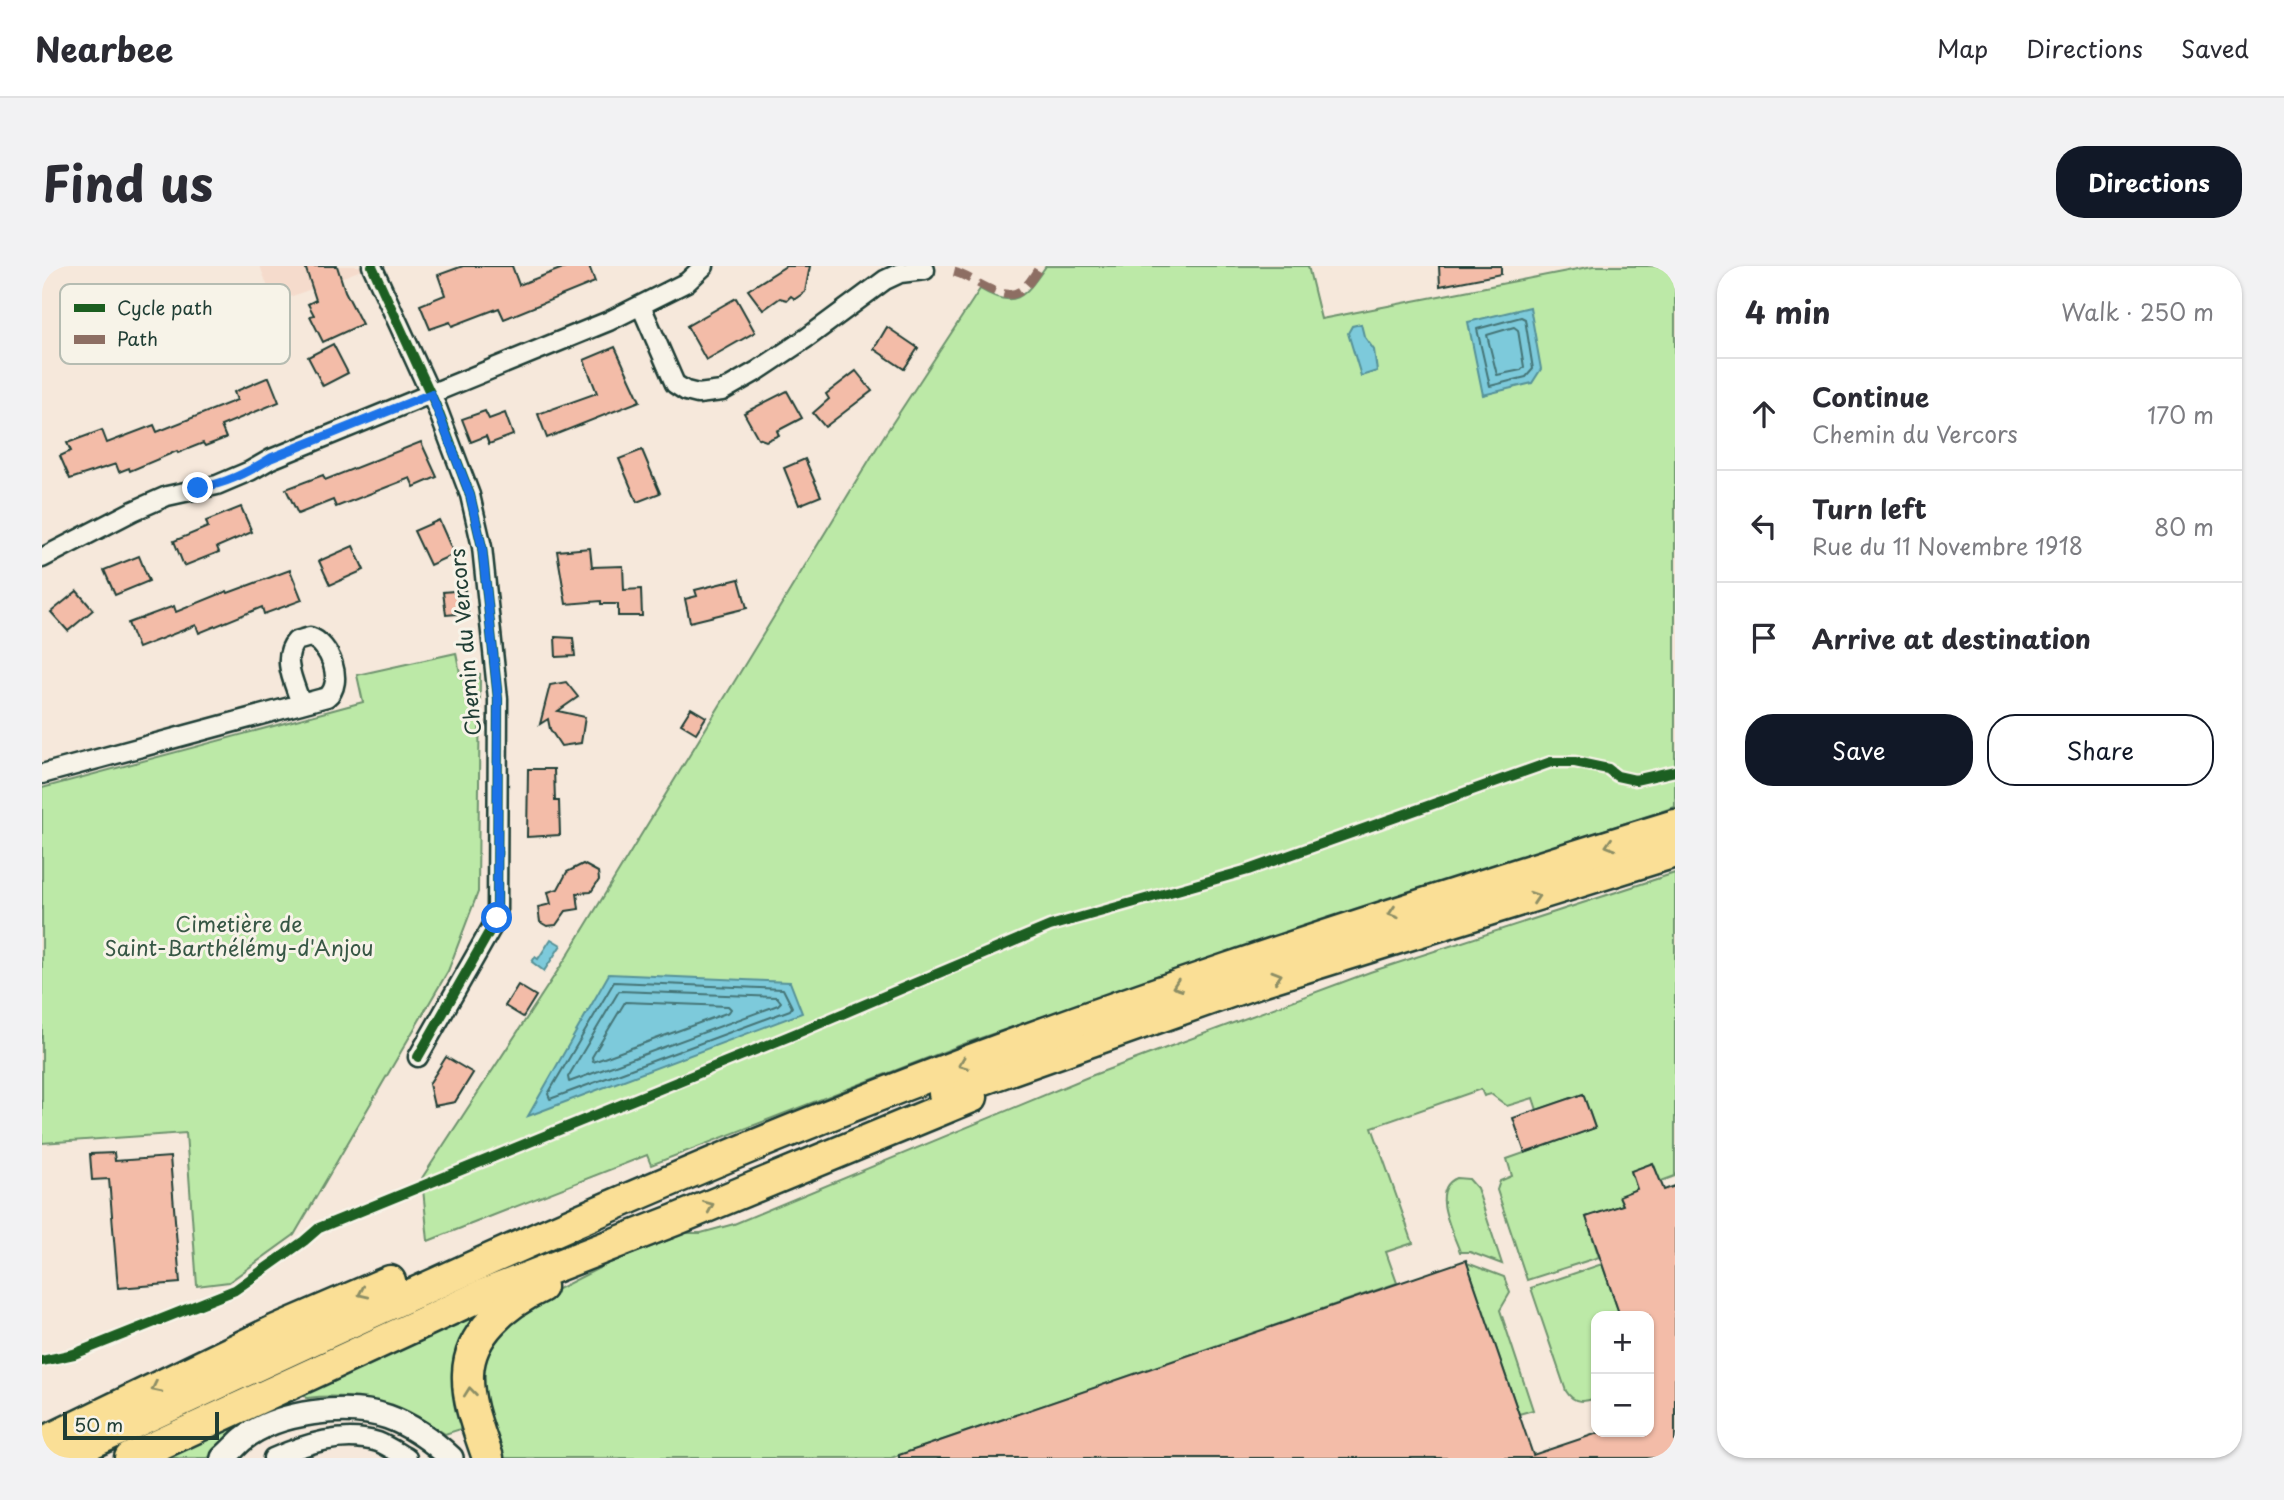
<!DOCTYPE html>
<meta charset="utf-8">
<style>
:root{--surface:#fff;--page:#f2f2f3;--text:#2b2b33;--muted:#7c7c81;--line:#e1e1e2;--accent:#111827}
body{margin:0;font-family:"Playpen Sans",sans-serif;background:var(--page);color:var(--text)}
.controls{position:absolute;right:21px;bottom:21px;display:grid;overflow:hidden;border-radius:14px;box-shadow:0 2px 5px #0004}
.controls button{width:63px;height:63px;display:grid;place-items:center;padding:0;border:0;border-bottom:2px solid var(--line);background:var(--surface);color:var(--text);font:35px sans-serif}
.scale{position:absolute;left:21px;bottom:18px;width:156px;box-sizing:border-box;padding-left:7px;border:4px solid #1f3d34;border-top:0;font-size:19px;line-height:24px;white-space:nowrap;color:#1f3d34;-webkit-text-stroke:5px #f7f3e8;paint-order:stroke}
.stop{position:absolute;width:21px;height:21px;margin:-16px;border:5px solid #1a73e8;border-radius:50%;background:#fff}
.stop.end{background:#1a73e8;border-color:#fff;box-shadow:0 2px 7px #0008}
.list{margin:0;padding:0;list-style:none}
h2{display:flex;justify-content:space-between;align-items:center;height:91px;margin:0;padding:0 28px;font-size:30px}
h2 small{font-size:23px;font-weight:400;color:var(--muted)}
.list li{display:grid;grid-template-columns:46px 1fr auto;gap:21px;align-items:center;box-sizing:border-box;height:112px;padding:0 28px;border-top:2px solid var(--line)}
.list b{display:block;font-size:26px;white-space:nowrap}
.list p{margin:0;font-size:23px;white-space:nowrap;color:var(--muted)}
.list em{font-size:23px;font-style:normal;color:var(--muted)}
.actions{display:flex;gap:14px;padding:21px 28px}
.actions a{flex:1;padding:16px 0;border:2px solid var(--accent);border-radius:28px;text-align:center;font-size:24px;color:var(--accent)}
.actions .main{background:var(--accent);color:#fff}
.icon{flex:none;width:38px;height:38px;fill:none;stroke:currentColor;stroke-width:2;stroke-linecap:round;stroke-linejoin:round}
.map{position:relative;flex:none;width:1633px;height:1192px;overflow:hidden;border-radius:28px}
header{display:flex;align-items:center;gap:42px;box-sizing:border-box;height:98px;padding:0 35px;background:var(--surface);border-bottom:2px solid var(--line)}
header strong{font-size:33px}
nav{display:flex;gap:38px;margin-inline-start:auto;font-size:24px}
.intro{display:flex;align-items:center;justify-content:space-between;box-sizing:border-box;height:168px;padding:0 42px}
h1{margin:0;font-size:49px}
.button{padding:18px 32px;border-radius:28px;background:var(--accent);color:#fff;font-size:24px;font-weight:700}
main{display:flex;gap:42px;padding:0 42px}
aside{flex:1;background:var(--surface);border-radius:28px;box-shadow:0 2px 5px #0004}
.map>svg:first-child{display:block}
.built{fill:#f5dbcc}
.green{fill:#bce9a7;stroke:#6e936e;stroke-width:2}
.water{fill:#7dcadb;stroke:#579298;stroke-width:2}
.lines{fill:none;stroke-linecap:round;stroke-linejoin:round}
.shore{stroke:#457577;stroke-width:2}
.building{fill:#f3bca8;stroke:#1f3d34;stroke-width:2}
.minor-casing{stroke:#1f3d34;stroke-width:23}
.tertiary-casing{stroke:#1f3d34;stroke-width:28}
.trunk-casing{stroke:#1f3d34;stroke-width:35}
.minor{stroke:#f7f3e8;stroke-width:18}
.tertiary{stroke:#f7f3e8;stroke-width:23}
.trunk{stroke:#fadf96;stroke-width:30}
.quiet{stroke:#8d6e63;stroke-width:9;stroke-dasharray:18 9;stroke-linecap:butt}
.cycleway-casing{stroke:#f7f3e8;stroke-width:15}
.cycleway{stroke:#1b5e20;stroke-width:10}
.oneway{stroke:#8c8e65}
.route{stroke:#1a73e8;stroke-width:9}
.labels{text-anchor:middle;stroke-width:6;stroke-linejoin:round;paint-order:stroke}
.street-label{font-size:21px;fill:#1f3d34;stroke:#f7f3e8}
.park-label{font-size:21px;fill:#375745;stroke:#f7f3e8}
.key{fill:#f7f3e8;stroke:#b6bcb2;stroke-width:2}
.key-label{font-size:19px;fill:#1f3d34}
</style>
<header>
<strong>Nearbee</strong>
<nav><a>Map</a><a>Directions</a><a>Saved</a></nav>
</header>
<div class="intro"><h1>Find us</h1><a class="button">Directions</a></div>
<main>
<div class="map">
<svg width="1633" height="1192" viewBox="0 0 1633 1192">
<rect width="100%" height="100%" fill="#f6e8db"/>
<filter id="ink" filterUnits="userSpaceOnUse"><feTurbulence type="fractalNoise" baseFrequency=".0143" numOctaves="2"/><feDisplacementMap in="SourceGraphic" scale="14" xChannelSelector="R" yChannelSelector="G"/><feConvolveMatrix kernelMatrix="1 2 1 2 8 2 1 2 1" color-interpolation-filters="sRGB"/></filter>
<g filter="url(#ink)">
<polygon class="built" points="218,0 321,0 322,3 232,37"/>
<g class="green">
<path d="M 1004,0 L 1266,0 L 1279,53 L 1551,0 L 1633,0 L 1633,541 L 1196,683 L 927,776 L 609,899 L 605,889 L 386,975 L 380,912 L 524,692 L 842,170 L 938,23 C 974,45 983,30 1004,0 Z"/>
<polygon points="414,387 419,412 438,408 436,626 406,705 252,969 187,1016 155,1020 144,867 0,877 0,522 321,436 315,409"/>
<polygon points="1633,607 1633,910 1603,921 1616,910 1611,897 1589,905 1595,923 1578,930 1581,939 1544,951 1557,991 1485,1014 1455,924 1458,915 1470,910 1465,893 1553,862 1541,828 1495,844 1491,832 1465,840 1449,828 1442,830 1439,823 1330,861 1371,977 1344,986 1355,1017 849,1192 456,1192 437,1127 445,1078 502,1030 565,998 644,967 659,967 692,958 1046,811 1328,706"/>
<path d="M 1415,912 L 1427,913 L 1435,922 L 1460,998 L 1428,986 L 1418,986 C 1411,966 1387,923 1415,912 Z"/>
<polygon points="1425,997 1462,1011 1468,1027 1458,1044 1491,1144 1477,1148"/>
<path d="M 1560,998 L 1578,1050 L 1554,1050 L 1554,1132 C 1542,1136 1532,1138 1524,1125 L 1489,1022 Z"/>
<path d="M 442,1043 L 423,1158 L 419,1163 L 403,1168 C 361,1138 316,1126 265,1132 L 260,1128 Z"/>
<polygon points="187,1158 190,1167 166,1192 116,1192"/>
</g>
<g class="water">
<polygon points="1488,41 1499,103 1490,117 1441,129 1426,56"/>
<polygon points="1319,58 1322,70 1332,84 1335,105 1319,110 1306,67 1310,60"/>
<polygon points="509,673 519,679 502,705 490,696 493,691 496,693"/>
<polygon points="567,708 748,716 760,747 486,850"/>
</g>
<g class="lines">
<g class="shore">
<polygon points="1479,51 1483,53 1491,103 1484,111 1448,120 1435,63"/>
<polygon points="1472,61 1476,64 1482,101 1479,104 1455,109 1445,69"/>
<polygon points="572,716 741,723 750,741 748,744 508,833 506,828"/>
<polygon points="577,725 735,731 739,736 736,739 527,816 526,811"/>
<polygon points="583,736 686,740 689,743 687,746 551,796 550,791"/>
</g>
</g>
<g class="building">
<polygon points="263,0 295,0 303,25 320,58 281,76 268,50 272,49 266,38 274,34"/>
<polygon points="421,0 470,0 477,19 526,0 547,0 553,16 462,53 457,42 410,60 408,56 388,63 378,39 403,29 396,9"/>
<polygon points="744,0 768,0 763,26 753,33 749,30 745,34 738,32 721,44 706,24"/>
<polygon points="1397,0 1459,0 1459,8 1398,20"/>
<polygon points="694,32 713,66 664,94 645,60"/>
<polygon points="845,61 876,82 862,103 832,83"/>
<polygon points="291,78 306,107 281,120 266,91"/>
<polygon points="573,81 598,135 505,172 496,148 555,127 542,94"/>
<polygon points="814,105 830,125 783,161 771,147 787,133 784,128"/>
<polygon points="227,111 237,136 179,160 184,172 163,180 161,177 136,187 135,185 88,205 87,202 77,206 74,198 28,213 18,190 29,185 25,177 60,164 65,177 112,159 115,166 195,134 192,126"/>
<polygon points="745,125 760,152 735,165 737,169 724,175 716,172 702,147"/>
<polygon points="443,145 447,153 463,147 471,169 447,178 444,170 429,176 420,153"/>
<polygon points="379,176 395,211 372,221 368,212 294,241 291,234 256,248 244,223 281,209 283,214"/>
<polygon points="600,184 618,227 595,236 577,193"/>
<polygon points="763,193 779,230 757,239 742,202"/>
<polygon points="199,241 210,266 175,281 177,286 142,300 132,275 166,261 164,255"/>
<polygon points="397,254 412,288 388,299 372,265"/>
<polygon points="311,280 322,304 288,319 277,295"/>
<polygon points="548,282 550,301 581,300 582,324 599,323 600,350 576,350 576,338 559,338 559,335 524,338 515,285"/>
<polygon points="97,290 107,315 73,329 62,304"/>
<polygon points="248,304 260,334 222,348 220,341 157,367 154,359 96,382 86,357 132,340 134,346 185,325 186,327"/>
<polygon points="697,313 705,342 648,356 643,333 655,330 653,324"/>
<polygon points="423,324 426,347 404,349 401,326"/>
<polygon points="35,325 51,344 26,365 9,346"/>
<polygon points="513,371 531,372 533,390 514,391"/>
<polygon points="524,416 536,431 516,445 543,451 539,477 519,480 508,463 506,453 498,458 508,419"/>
<polygon points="649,442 664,451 654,467 639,458"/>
<polygon points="486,503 512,503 513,535 517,535 518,569 485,571"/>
<polygon points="541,598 556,606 557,614 549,626 535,627 537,643 524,645 514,659 505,660 498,656 496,641 509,638 506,626 516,623 525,606"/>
<polygon points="476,719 494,730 481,751 463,740"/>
<polygon points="404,791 431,807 413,836 392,840 387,818"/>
<polygon points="1541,828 1553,862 1483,887 1471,852"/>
<polygon points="72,887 73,895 128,891 138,1017 76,1022 67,913 50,914 48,888"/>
<polygon points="1611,897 1622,924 1633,920 1633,1189 1625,1192 857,1192 857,1189 1424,994 1491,1189 1559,1166 1607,1166 1607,1149 1611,1147 1607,1134 1607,1050 1578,1050 1544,951 1581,939 1577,930 1595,923 1589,905"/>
</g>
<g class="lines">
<g class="minor-casing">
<g id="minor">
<polyline points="330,0 395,142 428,229 440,281 456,433 455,652 376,791"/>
<polyline points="599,40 633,118 644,125 656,128 680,125 715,105 766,71 843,14 858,7 883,4"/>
<polyline points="0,292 91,245 125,230 175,219 208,205 229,193 567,55 645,16 662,0"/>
<path d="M 0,508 L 285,431 C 303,417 288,377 268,371 L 254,375 C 238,392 253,418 259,438"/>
<path d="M 231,1192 C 263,1178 301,1165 336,1176 C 346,1180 356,1187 365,1192"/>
</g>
</g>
<g class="tertiary-casing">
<path id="tertiary" d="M 181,1192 C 188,1186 194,1179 201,1173 C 234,1146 306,1137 346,1151 C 371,1160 390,1174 409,1192"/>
</g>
<g class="trunk-casing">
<g id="trunk">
<polyline points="902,827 1222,714 1633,586"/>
<polyline points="0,1177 234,1064 348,1015"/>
<path d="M 17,1192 C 259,1078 502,965 750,864 C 1039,746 1335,651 1633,559"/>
<polyline points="88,1192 438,1030 633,954 930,831"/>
<path d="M 446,1192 C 437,1165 425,1137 426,1108 C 427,1067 465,1037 499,1021"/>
</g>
</g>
<use href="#minor" class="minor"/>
<use href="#tertiary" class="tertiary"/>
<use href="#trunk" class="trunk"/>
<path class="quiet" d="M 912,6 C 932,11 962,40 981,23 C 988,17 993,8 998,0"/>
<g class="cycleway-casing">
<g id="cycleway">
<polyline points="330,0 395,142 428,229 440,281 456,433 455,652 376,791"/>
<polyline points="0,1095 32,1088 193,1024 262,975 277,962 755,767 1008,660 1206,604 1509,496 1533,496 1566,503 1575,510 1593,514 1633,505"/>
</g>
</g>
<use href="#cycleway" class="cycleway"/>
</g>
<defs><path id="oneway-chevron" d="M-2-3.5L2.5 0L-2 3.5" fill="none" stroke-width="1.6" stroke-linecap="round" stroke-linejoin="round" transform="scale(1.75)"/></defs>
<g class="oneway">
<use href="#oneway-chevron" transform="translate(1568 579) rotate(163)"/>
<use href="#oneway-chevron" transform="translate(1493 631) rotate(-18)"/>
<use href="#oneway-chevron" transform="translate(1351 647) rotate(162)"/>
<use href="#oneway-chevron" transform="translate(1235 710) rotate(-17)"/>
<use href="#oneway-chevron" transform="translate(1135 720) rotate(161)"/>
<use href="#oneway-chevron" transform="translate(921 798) rotate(159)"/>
<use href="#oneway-chevron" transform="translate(667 940) rotate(-23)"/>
<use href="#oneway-chevron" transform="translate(321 1027) rotate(156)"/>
<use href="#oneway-chevron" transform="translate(114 1122) rotate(154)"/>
<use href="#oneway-chevron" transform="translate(428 1126) rotate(-96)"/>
</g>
</g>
<g class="lines" filter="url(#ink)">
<path class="route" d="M 156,222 C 183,218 205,207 229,192 L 389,128 L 428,229 L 440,281 L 456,433 L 455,652"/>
</g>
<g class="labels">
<g class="street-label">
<text transform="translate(424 376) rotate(-95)" y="7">Chemin du Vercors</text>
</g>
<g class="park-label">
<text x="197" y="666">Cimetière de<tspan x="197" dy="24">Saint-Barthélémy-d'Anjou</tspan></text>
</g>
</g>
<rect x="18" y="18" width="230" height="80" rx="10" class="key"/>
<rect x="32" y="38" width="31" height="8" fill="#1b5e20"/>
<rect x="32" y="69" width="31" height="9" fill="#8d6e63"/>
<g class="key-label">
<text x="75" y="49">Cycle path</text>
<text x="75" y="80">Path</text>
</g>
</svg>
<div class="controls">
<button>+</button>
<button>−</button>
</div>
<div class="scale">50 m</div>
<div class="stop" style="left:455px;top:652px"></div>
<div class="stop end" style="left:156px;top:222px"></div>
</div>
<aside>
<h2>4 min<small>Walk · 250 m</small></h2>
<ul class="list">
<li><svg class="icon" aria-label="ahead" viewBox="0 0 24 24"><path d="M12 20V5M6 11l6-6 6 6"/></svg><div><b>Continue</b><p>Chemin du Vercors</p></div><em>170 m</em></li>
<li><svg class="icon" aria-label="left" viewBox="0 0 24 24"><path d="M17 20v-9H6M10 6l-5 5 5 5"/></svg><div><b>Turn left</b><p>Rue du 11 Novembre 1918</p></div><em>80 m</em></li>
<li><svg class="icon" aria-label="arrive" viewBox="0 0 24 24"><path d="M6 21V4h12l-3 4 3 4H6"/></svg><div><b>Arrive at destination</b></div></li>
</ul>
<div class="actions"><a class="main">Save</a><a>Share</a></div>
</aside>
</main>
